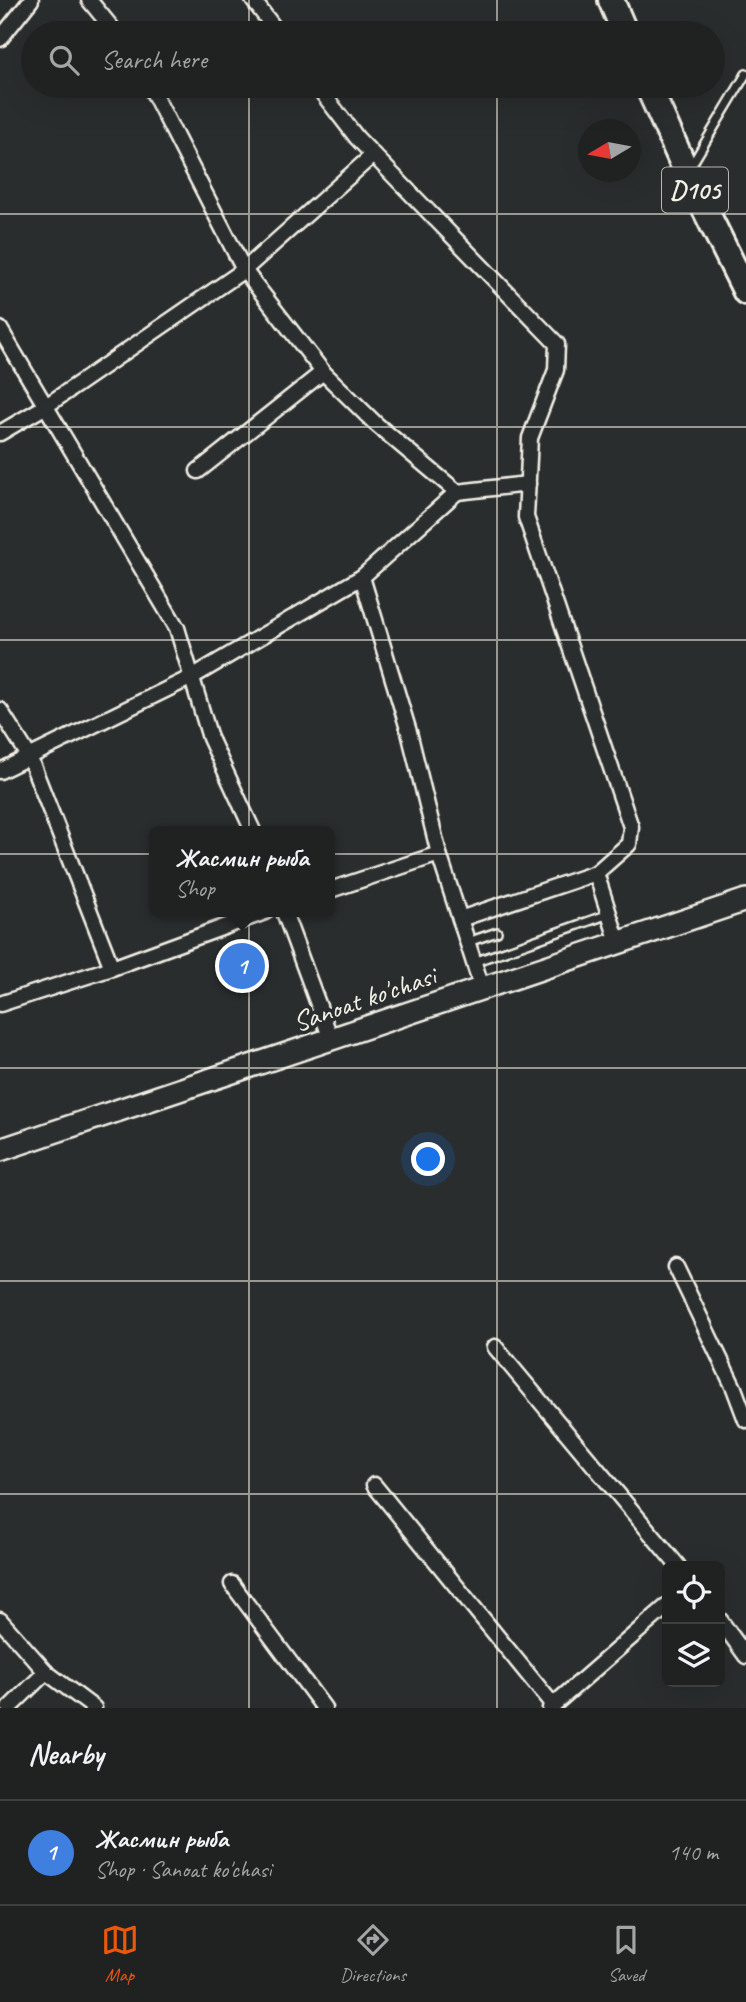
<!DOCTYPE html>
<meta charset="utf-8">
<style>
:root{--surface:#202222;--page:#282a2a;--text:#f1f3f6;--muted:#a2a4a5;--line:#3d3f40;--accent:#ea580c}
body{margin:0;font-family:Caveat,sans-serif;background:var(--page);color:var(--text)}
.controls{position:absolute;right:21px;bottom:21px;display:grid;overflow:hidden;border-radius:10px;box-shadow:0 7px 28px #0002}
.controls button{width:63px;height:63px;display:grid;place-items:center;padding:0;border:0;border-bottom:2px solid var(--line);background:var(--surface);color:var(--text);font:35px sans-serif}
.compass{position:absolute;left:578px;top:119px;width:63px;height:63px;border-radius:50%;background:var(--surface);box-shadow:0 7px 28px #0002;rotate:260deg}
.you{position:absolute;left:429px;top:1160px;width:24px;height:24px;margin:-18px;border:5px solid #fff;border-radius:50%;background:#1a73e8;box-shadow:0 0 0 10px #1a73e833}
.badge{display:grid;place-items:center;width:46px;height:46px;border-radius:50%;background:var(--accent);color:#fff;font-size:23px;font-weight:700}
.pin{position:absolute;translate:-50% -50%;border:4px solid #fff;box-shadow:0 2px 7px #0006}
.popup{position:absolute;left:149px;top:826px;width:186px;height:91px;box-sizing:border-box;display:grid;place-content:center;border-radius:10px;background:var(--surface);filter:drop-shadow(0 2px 5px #0005);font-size:23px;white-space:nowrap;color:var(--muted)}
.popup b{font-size:26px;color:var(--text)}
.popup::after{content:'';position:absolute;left:50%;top:100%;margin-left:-14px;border:14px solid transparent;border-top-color:var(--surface)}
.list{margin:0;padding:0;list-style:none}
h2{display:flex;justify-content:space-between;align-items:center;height:91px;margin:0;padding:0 28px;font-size:30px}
h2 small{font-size:23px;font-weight:400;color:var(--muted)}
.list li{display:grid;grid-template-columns:46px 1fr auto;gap:21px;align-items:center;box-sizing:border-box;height:105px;padding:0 28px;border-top:2px solid var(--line)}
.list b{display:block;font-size:26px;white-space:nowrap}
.list p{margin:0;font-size:23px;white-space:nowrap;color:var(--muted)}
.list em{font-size:23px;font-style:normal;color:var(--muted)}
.icon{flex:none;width:38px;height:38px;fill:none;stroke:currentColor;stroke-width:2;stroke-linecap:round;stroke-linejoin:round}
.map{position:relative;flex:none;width:746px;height:1708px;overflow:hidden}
.search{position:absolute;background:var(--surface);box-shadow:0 7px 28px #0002;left:21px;right:21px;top:21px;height:77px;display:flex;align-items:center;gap:18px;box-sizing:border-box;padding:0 24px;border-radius:38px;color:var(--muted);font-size:26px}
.sheet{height:196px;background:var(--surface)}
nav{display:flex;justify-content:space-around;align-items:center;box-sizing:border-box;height:98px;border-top:2px solid var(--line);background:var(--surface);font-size:19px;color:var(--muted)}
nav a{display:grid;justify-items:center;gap:4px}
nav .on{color:var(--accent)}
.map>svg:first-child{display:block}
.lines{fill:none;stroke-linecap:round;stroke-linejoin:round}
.service-casing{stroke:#f4f1e8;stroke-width:12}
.minor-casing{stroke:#f4f1e8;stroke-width:19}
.secondary-casing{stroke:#f4f1e8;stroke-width:26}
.trunk-casing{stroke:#f4f1e8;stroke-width:30}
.service{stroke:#2a2d2e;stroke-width:7}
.minor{stroke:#2a2d2e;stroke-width:14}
.secondary{stroke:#2a2d2e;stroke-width:21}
.trunk{stroke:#2a2d2e;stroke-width:24}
.grid{fill:none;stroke:#f4f1e8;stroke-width:2;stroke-opacity:0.55}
.labels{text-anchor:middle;stroke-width:7;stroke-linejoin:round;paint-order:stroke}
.shield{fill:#2a2d2e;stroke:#b7b6b0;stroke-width:2}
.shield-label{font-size:26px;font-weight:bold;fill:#f4f1e8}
.street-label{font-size:28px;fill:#f4f1e8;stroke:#2a2d2e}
</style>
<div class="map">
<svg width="746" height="1708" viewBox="0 0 746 1708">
<rect width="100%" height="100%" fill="#2a2d2e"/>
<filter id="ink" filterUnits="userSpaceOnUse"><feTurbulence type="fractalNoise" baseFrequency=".0143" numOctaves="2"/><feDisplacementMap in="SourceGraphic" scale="14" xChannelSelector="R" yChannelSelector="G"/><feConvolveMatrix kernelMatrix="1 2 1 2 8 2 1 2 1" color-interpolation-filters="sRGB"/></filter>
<g filter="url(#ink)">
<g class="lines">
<g class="service-casing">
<g id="service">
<polyline points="691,166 746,74"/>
<polyline points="468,942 497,932"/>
<polyline points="474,962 609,914"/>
</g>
</g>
<g class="minor-casing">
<g id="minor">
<polyline points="89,0 116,33"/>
<polyline points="253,0 278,33"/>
<polyline points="0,39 31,0"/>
<polyline points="150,86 244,270 323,372 376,424 457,492 528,484"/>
<polyline points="317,86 357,138 557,344 556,370 530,438 526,517 631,827 629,844 596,873 618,942"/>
<polyline points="0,329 177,628 210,738 253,831"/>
<polyline points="0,433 46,406 244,270 373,155"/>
<polyline points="198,471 323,372"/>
<polyline points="457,492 362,577 409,732 439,854 460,919 596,873"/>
<polyline points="0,710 29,756 112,968"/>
<polyline points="0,771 192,677 362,577"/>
<polyline points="330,890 439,854"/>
<polyline points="284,912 331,1039"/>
<polyline points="460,919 482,988"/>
<polyline points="0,1004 112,968 265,912"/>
<polyline points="676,1267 734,1388 746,1420"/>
<polyline points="495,1347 678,1566"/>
<polyline points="374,1485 553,1705"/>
<polyline points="232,1584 324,1708"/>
<polyline points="0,1620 46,1672 94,1708"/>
<polyline points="720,1620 746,1656"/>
<polyline points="9,1708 46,1672"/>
<polyline points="550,1708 667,1606"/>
</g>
</g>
<g class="secondary-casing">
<polyline id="secondary" points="0,1150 746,900"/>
</g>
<g class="trunk-casing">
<g id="trunk">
<polyline points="611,0 625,33"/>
<polyline points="648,86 687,173 746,292"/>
</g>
</g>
<use href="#service" class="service"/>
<use href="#minor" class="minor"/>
<use href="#secondary" class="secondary"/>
<use href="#trunk" class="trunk"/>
</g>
</g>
<path class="grid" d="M 249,0 L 249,33M 497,0 L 497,33M 249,86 L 249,1708M 497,86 L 497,1708M 0,214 L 746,214M 0,427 L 746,427M 0,640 L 746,640M 0,854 L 746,854M 0,1068 L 746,1068M 0,1281 L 746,1281M 0,1494 L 746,1494"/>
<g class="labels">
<rect class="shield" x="662" y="167.5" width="66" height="45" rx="5"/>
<g class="shield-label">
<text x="695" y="199">D105</text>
</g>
<g class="street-label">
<text transform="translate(364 998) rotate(-19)" y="10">Sanoat ko'chasi</text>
</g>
</g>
</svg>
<div class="controls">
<button><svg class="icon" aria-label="locate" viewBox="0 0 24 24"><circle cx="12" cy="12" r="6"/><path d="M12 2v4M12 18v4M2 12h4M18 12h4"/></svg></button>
<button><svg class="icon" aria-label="layers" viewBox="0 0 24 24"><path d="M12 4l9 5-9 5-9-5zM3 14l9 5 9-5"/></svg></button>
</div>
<svg class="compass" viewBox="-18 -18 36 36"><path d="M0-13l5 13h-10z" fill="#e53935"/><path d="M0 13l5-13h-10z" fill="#a2a4a5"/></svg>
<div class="you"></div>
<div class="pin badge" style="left:242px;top:966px;background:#3f7fe0">1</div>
<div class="popup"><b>Жасмин рыба</b>Shop</div>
<div class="search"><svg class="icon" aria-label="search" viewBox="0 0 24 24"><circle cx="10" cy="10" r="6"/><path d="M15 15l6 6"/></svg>Search here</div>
</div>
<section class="sheet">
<h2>Nearby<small></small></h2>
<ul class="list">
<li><span class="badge" style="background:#3f7fe0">1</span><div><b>Жасмин рыба</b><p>Shop · Sanoat ko'chasi</p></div><em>140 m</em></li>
</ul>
</section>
<nav>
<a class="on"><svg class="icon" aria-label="map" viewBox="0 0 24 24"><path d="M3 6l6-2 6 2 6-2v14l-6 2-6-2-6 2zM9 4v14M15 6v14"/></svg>Map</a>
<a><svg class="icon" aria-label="directions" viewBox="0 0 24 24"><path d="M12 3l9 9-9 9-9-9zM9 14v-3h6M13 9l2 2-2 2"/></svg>Directions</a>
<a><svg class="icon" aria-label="saved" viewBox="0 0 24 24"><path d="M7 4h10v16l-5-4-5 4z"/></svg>Saved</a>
</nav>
